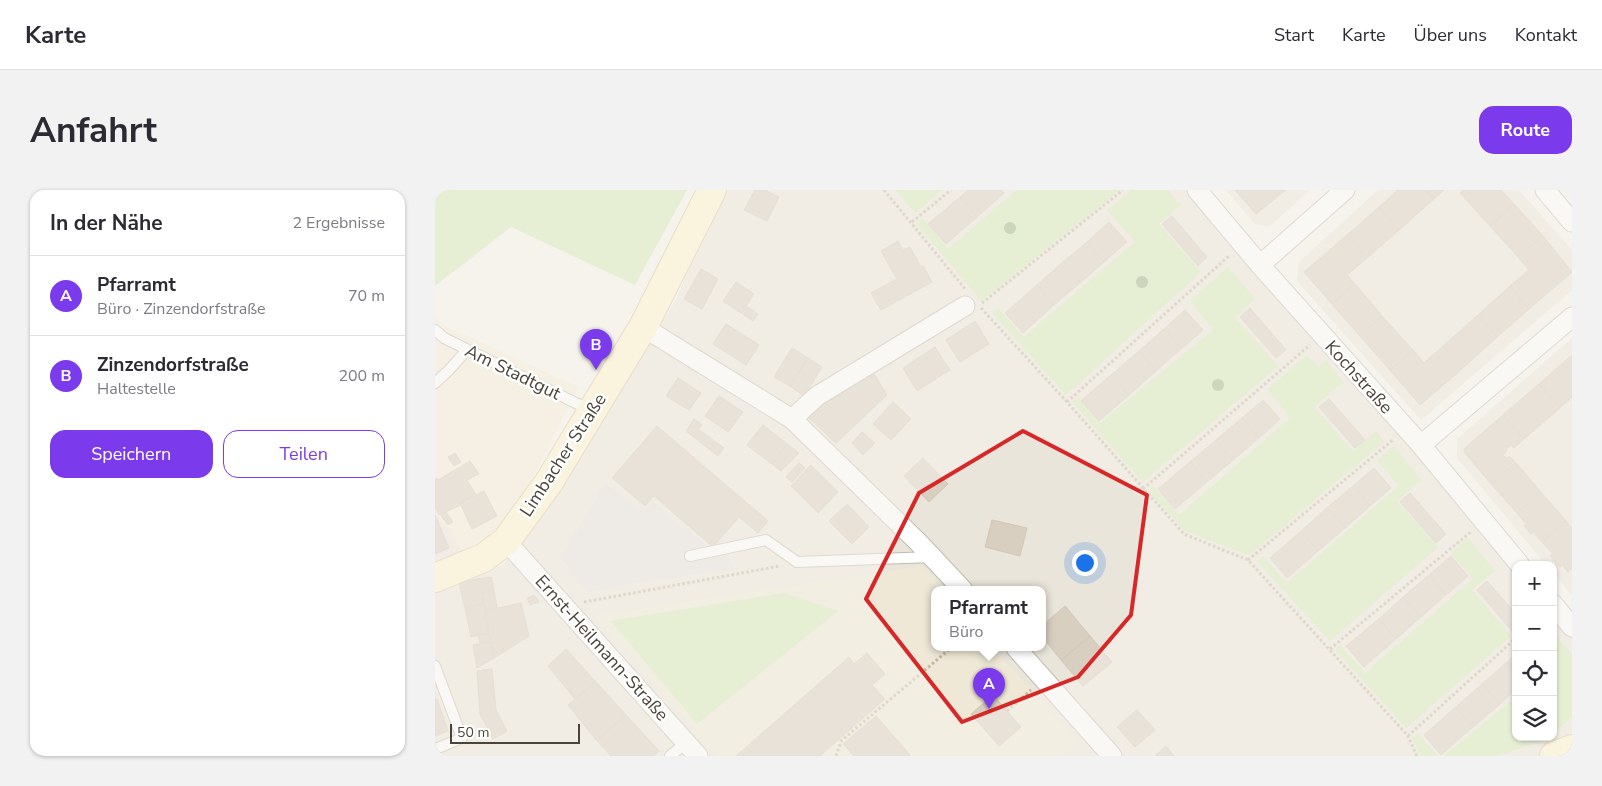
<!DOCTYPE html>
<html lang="de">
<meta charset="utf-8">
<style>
:root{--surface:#fff;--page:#f2f2f3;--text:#2b2b33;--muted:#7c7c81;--line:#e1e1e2;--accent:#7c3aed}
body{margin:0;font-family:"Nunito Sans",sans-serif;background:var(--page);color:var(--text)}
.controls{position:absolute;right:15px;bottom:15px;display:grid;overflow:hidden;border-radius:10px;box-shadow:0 1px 4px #0004}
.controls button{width:45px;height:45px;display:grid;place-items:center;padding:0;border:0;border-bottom:1px solid var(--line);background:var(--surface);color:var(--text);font:25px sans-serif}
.scale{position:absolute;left:15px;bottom:12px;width:130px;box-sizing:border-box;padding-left:5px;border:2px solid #4b4439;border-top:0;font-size:14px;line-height:18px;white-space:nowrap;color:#4b4439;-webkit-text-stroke:4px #fff;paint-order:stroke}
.you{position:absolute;left:649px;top:372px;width:18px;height:18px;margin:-12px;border:4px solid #fff;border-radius:50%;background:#1a73e8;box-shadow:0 0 0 8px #1a73e833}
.badge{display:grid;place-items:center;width:32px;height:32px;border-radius:50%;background:var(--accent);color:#fff;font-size:16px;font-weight:700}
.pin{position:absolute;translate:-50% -41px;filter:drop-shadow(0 1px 2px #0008)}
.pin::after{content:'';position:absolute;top:26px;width:18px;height:15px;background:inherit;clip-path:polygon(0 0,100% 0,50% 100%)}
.popup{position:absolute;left:496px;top:396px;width:115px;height:65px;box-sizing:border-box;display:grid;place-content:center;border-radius:10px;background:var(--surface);filter:drop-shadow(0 1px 4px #0005);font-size:16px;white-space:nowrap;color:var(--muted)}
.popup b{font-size:19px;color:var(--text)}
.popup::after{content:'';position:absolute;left:50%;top:100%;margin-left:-10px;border:10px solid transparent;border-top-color:var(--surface)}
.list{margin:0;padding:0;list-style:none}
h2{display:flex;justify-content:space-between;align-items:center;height:65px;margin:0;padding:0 20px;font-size:21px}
h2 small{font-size:16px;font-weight:400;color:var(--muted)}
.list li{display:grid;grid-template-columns:32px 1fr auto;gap:15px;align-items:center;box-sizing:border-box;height:80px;padding:0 20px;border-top:1px solid var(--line)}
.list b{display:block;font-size:19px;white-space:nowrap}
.list p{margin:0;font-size:16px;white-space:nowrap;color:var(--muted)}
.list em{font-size:16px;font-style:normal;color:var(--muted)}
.actions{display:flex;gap:10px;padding:15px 20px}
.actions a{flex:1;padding:11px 0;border:1px solid var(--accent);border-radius:15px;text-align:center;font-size:18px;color:var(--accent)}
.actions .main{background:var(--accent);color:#fff}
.icon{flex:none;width:28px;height:28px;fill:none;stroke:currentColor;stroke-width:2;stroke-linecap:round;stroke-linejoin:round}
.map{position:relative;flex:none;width:1137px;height:566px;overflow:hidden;border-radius:15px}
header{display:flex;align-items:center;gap:30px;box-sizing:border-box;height:70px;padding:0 25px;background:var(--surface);border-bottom:1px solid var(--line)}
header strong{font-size:24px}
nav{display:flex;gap:28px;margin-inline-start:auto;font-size:18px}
.intro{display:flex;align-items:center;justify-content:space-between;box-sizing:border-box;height:120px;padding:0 30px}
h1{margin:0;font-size:35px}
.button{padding:12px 22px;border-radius:15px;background:var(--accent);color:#fff;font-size:18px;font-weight:700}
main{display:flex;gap:30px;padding:0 30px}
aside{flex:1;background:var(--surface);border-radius:15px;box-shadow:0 1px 4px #0004}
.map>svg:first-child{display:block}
.residential{fill:#eae5da;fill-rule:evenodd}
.commercial{fill:#f7ead8}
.education{fill:#efe8d6}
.green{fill:#d2eab5}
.parking{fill:#e5e3e0}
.building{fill:#d8cfc1;stroke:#d3c7b4}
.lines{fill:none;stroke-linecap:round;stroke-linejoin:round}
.lane-casing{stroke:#c2bbae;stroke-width:12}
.street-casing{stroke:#c2bbae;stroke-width:21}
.secondary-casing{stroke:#d6c79b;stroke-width:30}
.path{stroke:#c4b79f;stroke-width:3;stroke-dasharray:2.5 2.5;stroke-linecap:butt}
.lane{stroke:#fff;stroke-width:10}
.street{stroke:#fff;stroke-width:19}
.secondary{stroke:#fff3cd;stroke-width:28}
.tree{fill:#97b381}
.marked{fill:none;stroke:#d62828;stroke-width:4;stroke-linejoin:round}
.labels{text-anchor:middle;stroke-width:5;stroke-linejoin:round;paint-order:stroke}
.street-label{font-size:18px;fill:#4b4439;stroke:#fff}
</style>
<header>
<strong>Karte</strong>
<nav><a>Start</a><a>Karte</a><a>Über uns</a><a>Kontakt</a></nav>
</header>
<div class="intro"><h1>Anfahrt</h1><a class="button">Route</a></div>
<main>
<aside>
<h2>In der Nähe<small>2 Ergebnisse</small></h2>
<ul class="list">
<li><span class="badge">A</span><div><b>Pfarramt</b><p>Büro · Zinzendorfstraße</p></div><em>70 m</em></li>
<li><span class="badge">B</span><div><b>Zinzendorfstraße</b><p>Haltestelle</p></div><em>200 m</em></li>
</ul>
<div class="actions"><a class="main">Speichern</a><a>Teilen</a></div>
</aside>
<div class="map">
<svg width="1137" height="566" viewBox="0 0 1137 566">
<rect width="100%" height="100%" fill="#f6f3ec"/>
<g class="residential">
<path d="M 287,0 L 764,0 L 1081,376 L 1081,547 L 1118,547 L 1118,420 L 1137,443 L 1137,560 L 1119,566 L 0,566 L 0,400 L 68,375 L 122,303 L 164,231 L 241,110 ZM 500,400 L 608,400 L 608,458 L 500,458 Z"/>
<polygon points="791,0 875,0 834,37 820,34"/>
<polygon points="943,0 1084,0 1137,60 1137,100 986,230 862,91 864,72"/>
<polygon points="1137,148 1137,405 1118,383 1118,375 1111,375 1022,268 1022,249"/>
<polygon points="0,321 28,361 0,373"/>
</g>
<polygon class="commercial" points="0,125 8,135 144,197 95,293 61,339 28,361 0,321"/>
<polygon class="education" points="488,376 508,400 500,400 500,458 558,458 644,552 629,566 282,566 160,425"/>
<g class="green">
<polygon points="0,0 252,0 200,95 76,37 0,96"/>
<polygon points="461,0 507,0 480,23"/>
<polygon points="582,0 685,0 546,111 481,33 487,28 513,59"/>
<polygon points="697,0 733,0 746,15 724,34 766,82 631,205 557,123 563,118 589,147 700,52 672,20"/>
<polygon points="793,77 820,109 800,127 843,176 708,292 637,212 642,207 665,233 778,140 755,111"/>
<polygon points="872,165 883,177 891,170 908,192 879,217 918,261 941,241 949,252 814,365 750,341 713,301 718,296 744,325 855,228 832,199"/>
<polygon points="959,256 986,290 962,311 1003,357 895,451 822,371 828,366 852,393 964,296 942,270"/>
<polygon points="1033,348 1060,381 1037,400 1076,446 971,538 900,460 905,455 930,483 1038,389 1016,363"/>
<polygon points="349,403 403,421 262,534 176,431"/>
<polygon points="1118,443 1137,464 1137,527 1118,544"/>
<polygon points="1081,507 1081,547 1114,547 1111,550 1061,566 1009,566"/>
<polygon points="983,544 1003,566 986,566 977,547"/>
</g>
<polygon class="parking" points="170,293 209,322 218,312 285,367 294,365 298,379 211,391 153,402 126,368"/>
<g class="building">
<polygon points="320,0 330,0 344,7 332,31 309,20"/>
<polygon points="533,0 566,0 569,3 542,27 525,7"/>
<polygon points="800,0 851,0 821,24"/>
<polygon points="963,0 991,0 999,9 964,40 944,17"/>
<polygon points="991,0 1009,0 999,9"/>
<polygon points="1028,0 1066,0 1079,14 1055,36 1025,3"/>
<polygon points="525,7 542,27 511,54 493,34"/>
<polygon points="1079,14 1108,46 1083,67 1055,36"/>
<polygon points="944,17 964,40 932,68 912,45"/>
<polygon points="737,26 772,67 763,76 727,34"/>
<polygon points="674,32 692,52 669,72 652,52"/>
<polygon points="912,45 932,68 912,85 920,94 897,114 869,82"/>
<polygon points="1108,46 1137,82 1094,119 1075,96 1094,80 1083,67"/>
<polygon points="463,51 468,60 475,57 486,77 488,76 497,92 446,120 436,103 462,89 446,61"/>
<polygon points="652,52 669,72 646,92 628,72"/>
<polygon points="628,72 646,92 619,115 602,95"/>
<polygon points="266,79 283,89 267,119 249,109"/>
<polygon points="301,92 319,104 311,116 323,124 318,131 288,111"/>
<polygon points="920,94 947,126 925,146 897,114"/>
<polygon points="602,95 619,115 588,143 570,123"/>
<polygon points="1075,96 1094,119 1062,147 1043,125"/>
<polygon points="815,118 851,160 841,168 805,127"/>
<polygon points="750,120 768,140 746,159 729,139"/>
<polygon points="1043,125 1062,147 1028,178 1008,156"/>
<polygon points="947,126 978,160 955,180 925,146"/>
<polygon points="540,131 554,154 525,172 511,150"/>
<polygon points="291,134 324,155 311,175 278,154"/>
<polygon points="729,139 746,159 721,181 704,161"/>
<polygon points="1008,156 1028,178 985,215 955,180 978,160 989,173"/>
<polygon points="500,157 515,180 482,201 468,178"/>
<polygon points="357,158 373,168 355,196 339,187"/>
<polygon points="704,161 721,181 694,205 676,185"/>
<polygon points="1137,165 1137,207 1125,218 1104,194"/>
<polygon points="373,168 387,177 369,206 355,196"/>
<polygon points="438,182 452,205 401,253 373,227 382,216"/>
<polygon points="676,185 694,205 664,231 646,211"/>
<polygon points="243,188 266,203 254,220 231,206"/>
<polygon points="1104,194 1125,218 1089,249 1068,225"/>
<polygon points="284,206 308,222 293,242 270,226"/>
<polygon points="894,209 930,250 920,258 884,217"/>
<polygon points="828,210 845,229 824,248 807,228"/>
<polygon points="458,212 476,229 456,250 438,234"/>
<polygon points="1068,225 1089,249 1079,258 1076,255 1072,258 1071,262 1068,265 1071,268 1075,267 1081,273 1056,294 1030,263 1029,259"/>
<polygon points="807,228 824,248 798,270 781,250"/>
<polygon points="259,229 267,235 263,239 289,258 283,266 251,241"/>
<polygon points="328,235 352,254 337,274 312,255"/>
<polygon points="222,236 333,331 323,343 304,327 278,357 219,306 210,316 177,288"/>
<polygon points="427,242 440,253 428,265 417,253"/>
<polygon points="781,250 798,270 772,292 755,272"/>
<polygon points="352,254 364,263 346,281 337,274"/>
<polygon points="20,263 26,272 19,276 13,267"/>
<polygon points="488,268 513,294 494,312 469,286"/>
<polygon points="35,271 44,284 32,290 41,305 25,313 26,315 4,325 0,318 0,290 2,288 3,290"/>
<polygon points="755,272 772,292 740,319 723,299"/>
<polygon points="364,273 370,278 357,292 351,287"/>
<polygon points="1081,273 1106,302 1082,323 1056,294"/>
<polygon points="376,275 403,302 383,323 356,296"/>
<polygon points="939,278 956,298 935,316 918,296"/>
<polygon points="918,296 935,316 910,338 892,318"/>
<polygon points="49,301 62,326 37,339 25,313"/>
<polygon points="1106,302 1131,331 1107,352 1098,342 1096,344 1089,336 1091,334 1082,323"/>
<polygon points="975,303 1011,344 1001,353 965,312"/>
<polygon points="412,314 434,337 417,354 394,331"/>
<polygon points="892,318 910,338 883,361 866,341"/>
<polygon points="11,322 18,332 13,335 6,326"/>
<polygon points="0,325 14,358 0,364"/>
<polygon points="557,330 592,338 585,366 550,357"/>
<polygon points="1131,331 1137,338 1137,378 1133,382 1127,375 1125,377 1115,366 1118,364 1107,352"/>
<polygon points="866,341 883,361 852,388 835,368"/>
<polygon points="1016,366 1033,386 1011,405 994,385"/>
<polygon points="994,385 1011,405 986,427 968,407"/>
<polygon points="56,387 59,400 47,403 49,413 30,418 24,392"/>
<polygon points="1052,391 1081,424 1081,439 1077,441 1042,400"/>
<polygon points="59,400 62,418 50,421 47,403"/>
<polygon points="99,405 104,412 95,415 92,408"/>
<polygon points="968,407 986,427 961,449 944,429"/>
<polygon points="49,413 54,443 36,447 30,418"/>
<polygon points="86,413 94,446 59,468 50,421"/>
<polygon points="630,416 655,446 626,470 608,448 608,435"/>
<polygon points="944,429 961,449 929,477 911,456"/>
<polygon points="54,443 56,452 45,453 43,445"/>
<polygon points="655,446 677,472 648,496 626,470"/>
<polygon points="56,452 59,468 42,478 38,455"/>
<polygon points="131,459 161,492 140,509 113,476"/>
<polygon points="432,463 450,484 437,495 450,509 385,566 301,566 414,467 419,474"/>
<polygon points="1081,464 1081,482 1072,472"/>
<polygon points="1072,472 1081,482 1081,500 1065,514 1047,494"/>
<polygon points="57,479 61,520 72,541 58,549 45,524 42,481"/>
<polygon points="161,492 191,525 162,551 133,515"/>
<polygon points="1047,494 1065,514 1038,537 1021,517"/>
<polygon points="558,505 586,537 564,556 536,524"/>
<polygon points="0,509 2,509 13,541 0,546"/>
<polygon points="1021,517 1038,537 1006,565 989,545"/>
<polygon points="702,520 720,540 700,557 682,537"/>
<polygon points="191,525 224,561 219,566 176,566 162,551"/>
<polygon points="441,526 476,566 419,566 408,554"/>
<polygon points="731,556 739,566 720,566"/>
</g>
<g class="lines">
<g class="lane-casing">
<g id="lane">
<polyline points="0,140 9,148 157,221"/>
<polyline points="0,193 14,180 32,160"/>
<polyline points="255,366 331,350 362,372 497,367"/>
<polyline points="0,476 27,548 3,558"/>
<polyline points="235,566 251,553"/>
</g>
</g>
<g class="street-casing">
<g id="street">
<polyline points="762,0 825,75 986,255 1085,375"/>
<polyline points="1110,0 1137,32"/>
<polyline points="825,75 910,0"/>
<polyline points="208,137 357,229 484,353 528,400"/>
<polyline points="357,229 382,206 530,116"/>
<polyline points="986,255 1137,127"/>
<polyline points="71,351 263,566"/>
<polyline points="1118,414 1137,437"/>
<polyline points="581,458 677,566"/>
</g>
</g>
<g class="secondary-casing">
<g id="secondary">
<polyline points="0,388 48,368 71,351 114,292 208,137 277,0"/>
<polyline points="1119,566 1137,559"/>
</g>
</g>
<g class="path">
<polyline points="449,0 531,100"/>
<polyline points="477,32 516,0"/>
<polyline points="547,113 688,0"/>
<polyline points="546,118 632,212 749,344 813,370 973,546 982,566"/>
<polyline points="632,212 795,65"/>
<polyline points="708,299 875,155"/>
<polyline points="813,370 959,249"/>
<polyline points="149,412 345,376"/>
<polyline points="895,459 1037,341"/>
<polyline points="572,521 596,500"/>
<polyline points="973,546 1081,448"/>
<polyline points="401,566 406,551 516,458"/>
</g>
<use href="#lane" class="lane"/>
<use href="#street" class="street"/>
<use href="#secondary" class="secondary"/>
</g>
<g class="tree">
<circle cx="575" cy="38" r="6"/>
<circle cx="707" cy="92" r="6"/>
<circle cx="783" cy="195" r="6"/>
</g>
<path d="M0 0H1137V566H0ZM 588,241 L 712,305 L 696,425 L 643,487 L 527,532 L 431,409 L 484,303 Z" fill="#f6f3ec" fill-opacity=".55" fill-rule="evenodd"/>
<path class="marked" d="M 588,241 L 712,305 L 696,425 L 643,487 L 527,532 L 431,409 L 484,303 Z"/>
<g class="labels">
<g class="street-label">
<text transform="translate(78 182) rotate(26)" y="6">Am Stadtgut</text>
<text transform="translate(924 187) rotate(48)" y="6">Kochstraße</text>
<text transform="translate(128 265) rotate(-57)" y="6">Limbacher Straße</text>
<text transform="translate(167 458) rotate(48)" y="6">Ernst-Heilmann-Straße</text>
</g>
</g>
</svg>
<div class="controls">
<button>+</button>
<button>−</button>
<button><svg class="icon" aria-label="locate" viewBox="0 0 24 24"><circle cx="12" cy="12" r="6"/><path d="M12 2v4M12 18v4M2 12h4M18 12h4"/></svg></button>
<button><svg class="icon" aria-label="layers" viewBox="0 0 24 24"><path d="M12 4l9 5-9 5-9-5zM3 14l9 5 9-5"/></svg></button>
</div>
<div class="scale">50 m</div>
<div class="you"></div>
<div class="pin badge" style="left:554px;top:519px">A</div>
<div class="popup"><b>Pfarramt</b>Büro</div>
<div class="pin badge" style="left:161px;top:180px">B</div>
</div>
</main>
